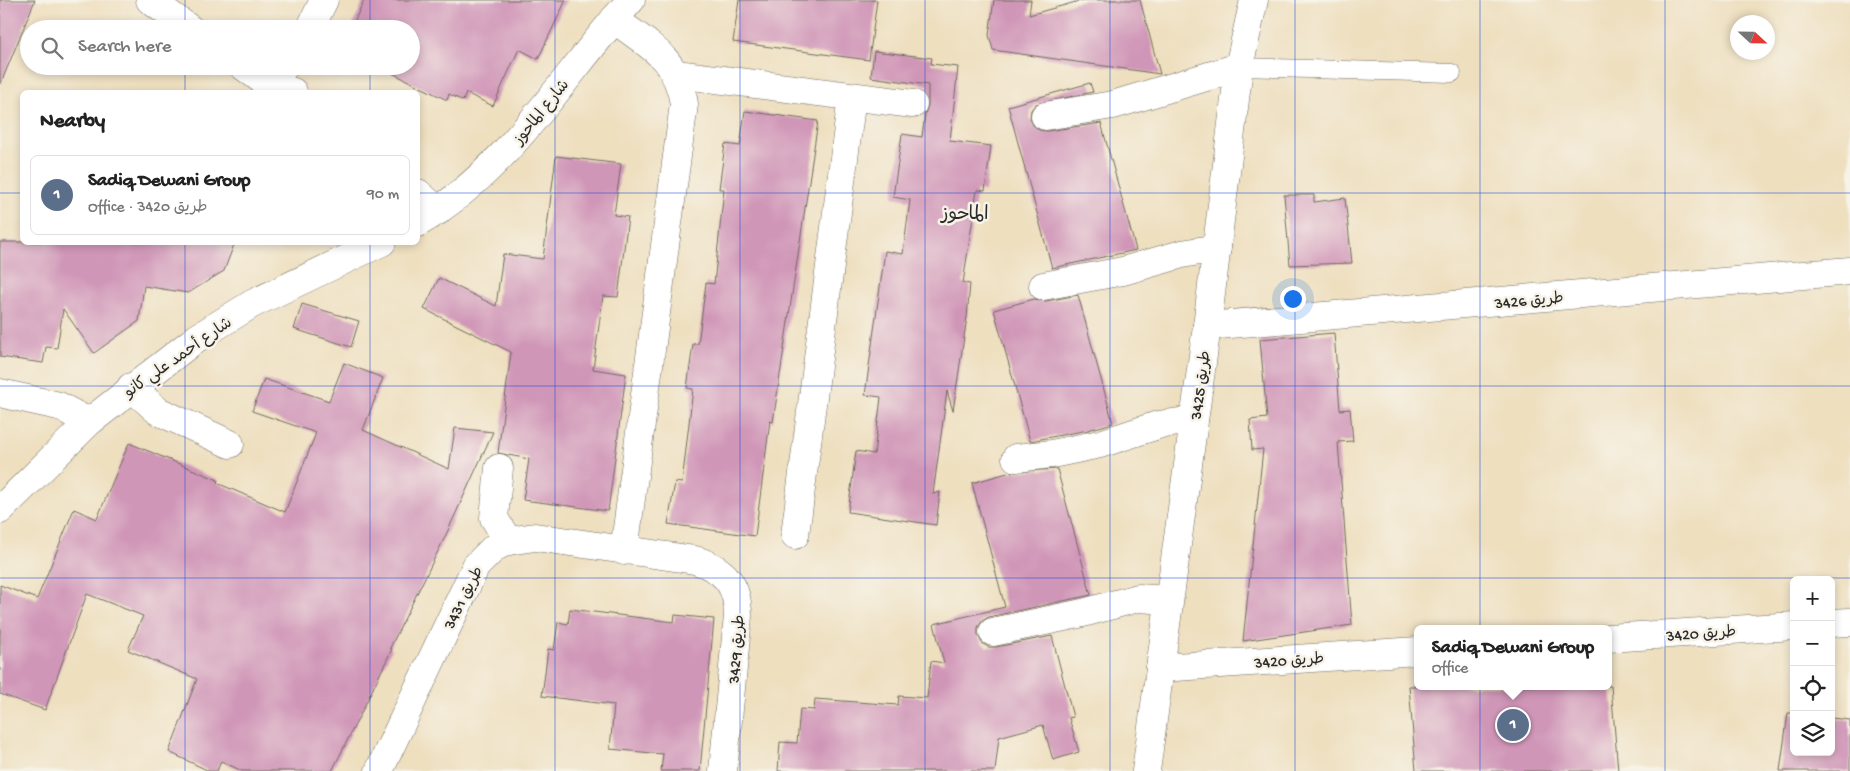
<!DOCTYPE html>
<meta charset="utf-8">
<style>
:root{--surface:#fff;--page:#f2f2f2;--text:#222;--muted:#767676;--line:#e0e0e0;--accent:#1f6fb2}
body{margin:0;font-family:"Gochi Hand","Playpen Sans Arabic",sans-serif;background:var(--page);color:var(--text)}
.controls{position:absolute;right:15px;bottom:15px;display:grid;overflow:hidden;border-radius:8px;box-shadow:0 2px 8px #0003}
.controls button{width:45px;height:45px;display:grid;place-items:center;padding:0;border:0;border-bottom:1px solid var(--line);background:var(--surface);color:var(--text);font:25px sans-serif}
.compass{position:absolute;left:1730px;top:15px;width:45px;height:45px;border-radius:50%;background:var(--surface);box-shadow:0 2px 8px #0003;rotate:112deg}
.you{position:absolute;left:1292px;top:298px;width:18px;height:18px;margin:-12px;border:4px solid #fff;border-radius:50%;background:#1a73e8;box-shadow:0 0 0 8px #1a73e833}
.badge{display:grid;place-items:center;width:32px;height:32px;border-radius:50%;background:var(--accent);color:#fff;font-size:16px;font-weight:700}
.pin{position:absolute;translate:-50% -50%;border:2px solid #fff;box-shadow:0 1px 5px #0006}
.popup{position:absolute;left:1414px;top:625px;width:198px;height:65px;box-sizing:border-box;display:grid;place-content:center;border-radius:8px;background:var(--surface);filter:drop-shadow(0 1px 4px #0005);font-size:16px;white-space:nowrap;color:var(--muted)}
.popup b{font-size:19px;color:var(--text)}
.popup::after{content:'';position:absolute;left:50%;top:100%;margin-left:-10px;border:10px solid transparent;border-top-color:var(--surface)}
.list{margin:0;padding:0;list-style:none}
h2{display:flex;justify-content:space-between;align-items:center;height:65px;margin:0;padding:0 20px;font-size:21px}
h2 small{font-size:16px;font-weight:400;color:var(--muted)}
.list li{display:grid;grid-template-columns:32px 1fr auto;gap:15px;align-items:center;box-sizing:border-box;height:80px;margin:0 10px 10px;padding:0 10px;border:1px solid var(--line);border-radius:8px}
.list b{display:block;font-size:19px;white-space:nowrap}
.list p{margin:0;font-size:16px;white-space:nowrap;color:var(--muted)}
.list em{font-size:16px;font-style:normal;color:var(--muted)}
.icon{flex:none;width:28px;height:28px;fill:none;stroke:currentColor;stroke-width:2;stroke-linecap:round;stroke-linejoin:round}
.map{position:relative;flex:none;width:1850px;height:771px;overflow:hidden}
.search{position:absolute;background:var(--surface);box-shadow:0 2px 8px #0003;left:20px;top:20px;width:400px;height:55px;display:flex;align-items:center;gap:12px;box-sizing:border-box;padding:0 18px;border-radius:28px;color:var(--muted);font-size:19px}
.panel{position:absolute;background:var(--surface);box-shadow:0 2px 8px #0003;left:20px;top:90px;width:400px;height:155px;border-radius:8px}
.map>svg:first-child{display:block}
.building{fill:#d096b8}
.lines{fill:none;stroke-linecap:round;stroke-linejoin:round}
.service-casing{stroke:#6f6a5f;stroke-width:19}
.minor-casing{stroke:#6f6a5f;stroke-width:29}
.tertiary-casing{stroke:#6f6a5f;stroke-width:29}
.service{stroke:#fff;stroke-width:18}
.minor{stroke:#fff;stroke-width:28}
.tertiary{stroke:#fff;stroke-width:28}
.grid{fill:none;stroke:#1d4ed8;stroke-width:1;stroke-opacity:0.55}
.labels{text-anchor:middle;stroke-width:5;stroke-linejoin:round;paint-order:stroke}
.street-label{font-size:16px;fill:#2b2b2b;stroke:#f7f3e8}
.quarter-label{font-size:19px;fill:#2b2b2b;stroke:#f7f3e8}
</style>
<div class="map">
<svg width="1850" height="771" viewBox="0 0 1850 771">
<rect width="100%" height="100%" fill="#f7f3e8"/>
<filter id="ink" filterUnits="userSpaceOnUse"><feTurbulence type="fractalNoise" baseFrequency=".02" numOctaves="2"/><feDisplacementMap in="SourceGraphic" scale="10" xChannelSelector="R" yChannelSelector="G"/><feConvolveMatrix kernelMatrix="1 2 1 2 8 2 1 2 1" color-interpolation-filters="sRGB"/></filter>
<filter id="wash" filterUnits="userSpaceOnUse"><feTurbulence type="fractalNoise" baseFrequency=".0096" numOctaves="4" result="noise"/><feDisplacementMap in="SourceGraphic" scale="20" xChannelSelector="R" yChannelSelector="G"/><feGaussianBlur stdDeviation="1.12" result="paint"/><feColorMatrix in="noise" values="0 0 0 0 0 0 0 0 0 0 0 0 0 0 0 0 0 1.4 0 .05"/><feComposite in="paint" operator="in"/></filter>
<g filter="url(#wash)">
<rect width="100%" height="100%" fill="#eedfbf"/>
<g id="blocks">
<g class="building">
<polygon points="0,0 35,0 1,83 0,83"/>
<polygon points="364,0 566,0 538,59 519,49 493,106 466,93 463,101 449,94 447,100 378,66 411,66 411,29 351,29"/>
<polygon points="739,0 877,0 869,60 733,42"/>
<polygon points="994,0 1031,0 1029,15 1083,0 1140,0 1160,74 993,50 989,35"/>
<polygon points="874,51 932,58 931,64 958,67 950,141 991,146 985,191 977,190 972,224 963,283 970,284 967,317 953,411 947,391 933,494 940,492 936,525 848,512 856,451 874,454 881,397 865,395 885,251 903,254 910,200 893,197 902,134 922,137 925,114 928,105 928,85 871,77"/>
<polygon points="1090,83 1093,92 1036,104 1031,110 1030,119 1033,125 1039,130 1047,131 1101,123 1136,250 1052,268 1008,106"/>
<polygon points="745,111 818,121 773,422 770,421 755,536 668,524 675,482 682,483 693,389 687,388 693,344 698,344 706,283 714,284 724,189 719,189 725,144 740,146"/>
<polygon points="556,156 621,164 614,215 628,217 618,297 603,296 593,369 626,374 608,511 523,500 529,459 498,453 511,352 424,309 439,278 496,306 503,254 543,259"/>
<polygon points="1284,195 1314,195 1314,202 1345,198 1352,263 1290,265"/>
<polygon points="0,242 235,242 224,271 188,293 144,286 139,321 94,353 63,309 57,348 46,347 43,363 0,357"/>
<polygon points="1078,295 1113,423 1088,430 1030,441 994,310 1034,299 1046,301"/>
<polygon points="302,304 359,321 351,347 294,329"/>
<polygon points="1334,333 1340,410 1350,409 1353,441 1338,442 1352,625 1243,641 1263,449 1252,450 1250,420 1267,418 1260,339"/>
<polygon points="344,363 383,378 363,430 449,469 455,428 493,432 444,539 390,648 392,649 364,707 332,771 242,771 221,761 217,771 209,771 169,752 197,679 128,650 143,616 87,594 45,710 0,694 0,585 37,599 74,509 97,519 129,443 218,480 217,483 285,512 316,433 252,411 264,379 329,401"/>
<polygon points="1057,469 1091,595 989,617 982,621 978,627 978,635 982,643 988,647 996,647 1052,636 1073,717 1069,718 1079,752 1053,760 1043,725 999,737 995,771 778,771 780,742 797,743 800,709 814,710 815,699 898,705 899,696 927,698 931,661 944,663 934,624 1005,607 972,483 1011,472"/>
<polygon points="570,609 674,622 675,615 714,619 700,771 661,771 663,754 610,749 614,705 542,696 548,649 554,650 558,622 568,624"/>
<polygon points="1409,686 1611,686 1618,771 1416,771"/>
<polygon points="1788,713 1794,713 1794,752 1831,752 1831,718 1850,720 1850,771 1780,771"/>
</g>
</g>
</g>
<g filter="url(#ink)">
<use href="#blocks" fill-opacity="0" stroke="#6f6a5f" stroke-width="1"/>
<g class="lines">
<g class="service-casing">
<polyline id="service" points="1239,67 1452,73"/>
</g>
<g class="minor-casing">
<g id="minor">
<polyline points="150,0 190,29"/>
<path d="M 614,19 C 649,46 677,57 684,104 L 624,551"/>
<polyline points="310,29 324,0"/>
<polyline points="243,66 269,85 293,92"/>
<polyline points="676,74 913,104"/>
<polyline points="269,85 285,66"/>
<polyline points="1045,116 1113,105 1239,67"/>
<polyline points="418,193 438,211"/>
<polyline points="1043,286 1123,271 1182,254 1217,248"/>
<polyline points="1207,326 1850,271"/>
<polyline points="131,387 158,411 230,444"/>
<polyline points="0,393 59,406 89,422"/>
<polyline points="1016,458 1052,454 1100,444 1158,425 1194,420"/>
<polyline points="499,468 494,518 508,541"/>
<polyline points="795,535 852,97"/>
<polyline points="1831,623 1850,622"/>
<polyline points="993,632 1083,613 1138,598 1169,600"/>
<polyline points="1608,638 1794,626"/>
<polyline points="1160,668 1418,651"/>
<path d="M 379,771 L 476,566 L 495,547 L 508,541 L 535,537 L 695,560 C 725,569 738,585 738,616 L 723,771"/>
<polyline points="1146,771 1207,326 1239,67 1254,0"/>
</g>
</g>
<g class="tertiary-casing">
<g id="tertiary">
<path d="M 418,223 C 509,170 562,77 631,0"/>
<polyline points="0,510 89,422 197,338 252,304 382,242"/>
</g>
</g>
<use href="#service" class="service"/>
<use href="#minor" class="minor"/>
<use href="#tertiary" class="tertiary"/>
</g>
</g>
<path class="grid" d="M 185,0 L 185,29M 370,0 L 370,29M 555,0 L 555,771M 740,0 L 740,771M 925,0 L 925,771M 1110,0 L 1110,771M 1295,0 L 1295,771M 1480,0 L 1480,771M 1665,0 L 1665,771M 185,66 L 185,92M 370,66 L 370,92M 0,193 L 22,193M 418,193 L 1850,193M 185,242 L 185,771M 370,242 L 370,771M 0,386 L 1850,386M 0,578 L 1850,578"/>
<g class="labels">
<g class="street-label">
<text transform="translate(540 111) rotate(-51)" y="6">شارع الماحوز</text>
<text transform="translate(1529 299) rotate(-5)" y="6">طريق 3426</text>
<text transform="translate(177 356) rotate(-35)" y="6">شارع أحمد علي كانو</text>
<text transform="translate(1199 385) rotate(-82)" y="6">طريق 3425</text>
<text transform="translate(462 597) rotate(-63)" y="6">طريق 3431</text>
<text transform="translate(1701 632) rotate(-4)" y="6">طريق 3420</text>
<text transform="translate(735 649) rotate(-85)" y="6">طريق 3429</text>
<text transform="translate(1289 659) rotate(-4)" y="6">طريق 3420</text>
</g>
<g class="quarter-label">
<text x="965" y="219">الماحوز</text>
</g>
</g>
</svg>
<div class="controls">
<button>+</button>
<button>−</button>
<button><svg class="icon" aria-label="locate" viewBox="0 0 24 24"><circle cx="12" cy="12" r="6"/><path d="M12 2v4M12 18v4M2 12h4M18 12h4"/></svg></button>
<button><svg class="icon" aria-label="layers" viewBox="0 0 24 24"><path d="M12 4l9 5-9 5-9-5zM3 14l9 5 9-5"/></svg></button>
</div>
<svg class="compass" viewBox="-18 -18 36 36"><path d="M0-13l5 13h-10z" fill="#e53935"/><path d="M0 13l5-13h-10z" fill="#767676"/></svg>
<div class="you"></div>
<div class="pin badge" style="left:1513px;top:725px;background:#5c6f8a">1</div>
<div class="popup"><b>Sadiq Dewani Group</b>Office</div>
<div class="search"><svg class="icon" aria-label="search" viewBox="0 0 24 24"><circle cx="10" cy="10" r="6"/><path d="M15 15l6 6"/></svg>Search here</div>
<section class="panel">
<h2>Nearby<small></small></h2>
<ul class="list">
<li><span class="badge" style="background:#5c6f8a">1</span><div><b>Sadiq Dewani Group</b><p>Office · طريق 3420</p></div><em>90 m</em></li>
</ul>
</section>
</div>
